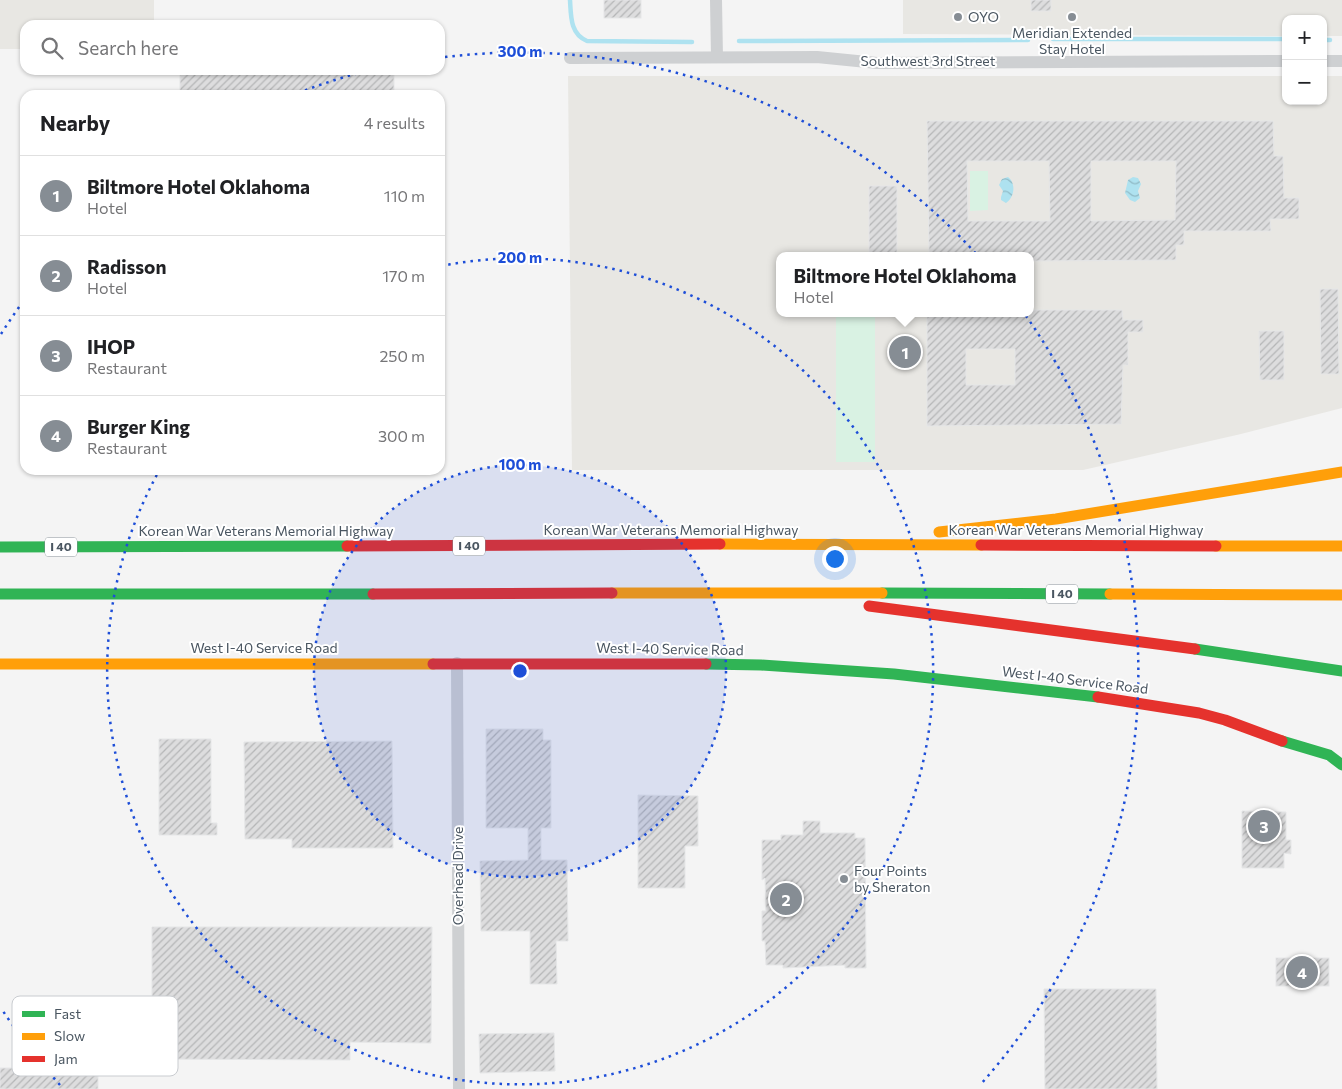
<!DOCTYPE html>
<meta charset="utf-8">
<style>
:root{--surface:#fff;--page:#f6f6f6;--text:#202124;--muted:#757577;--line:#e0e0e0;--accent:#868d94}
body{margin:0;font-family:Commissioner,sans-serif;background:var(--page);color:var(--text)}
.controls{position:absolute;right:15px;top:15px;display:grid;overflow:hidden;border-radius:10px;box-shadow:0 1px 4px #0004}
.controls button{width:45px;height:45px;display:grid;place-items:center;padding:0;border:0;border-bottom:1px solid var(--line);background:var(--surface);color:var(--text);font:25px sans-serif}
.you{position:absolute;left:834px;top:558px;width:18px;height:18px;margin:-12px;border:4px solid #fff;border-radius:50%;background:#1a73e8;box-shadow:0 0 0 8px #1a73e833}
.badge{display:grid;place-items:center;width:32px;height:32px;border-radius:50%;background:var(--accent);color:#fff;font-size:16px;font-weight:700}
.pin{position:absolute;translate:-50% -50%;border:2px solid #fff;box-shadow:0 1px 5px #0006}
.popup{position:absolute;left:776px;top:252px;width:258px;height:65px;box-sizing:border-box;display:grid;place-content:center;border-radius:10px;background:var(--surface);filter:drop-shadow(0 1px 4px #0005);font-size:16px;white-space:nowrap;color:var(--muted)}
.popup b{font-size:19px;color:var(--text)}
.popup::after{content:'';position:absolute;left:50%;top:100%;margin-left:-10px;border:10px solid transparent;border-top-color:var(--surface)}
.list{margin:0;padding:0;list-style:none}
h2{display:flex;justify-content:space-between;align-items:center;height:65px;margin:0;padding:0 20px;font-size:21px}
h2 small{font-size:16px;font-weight:400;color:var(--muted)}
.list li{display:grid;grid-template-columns:32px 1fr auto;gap:15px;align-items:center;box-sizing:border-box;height:80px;padding:0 20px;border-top:1px solid var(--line)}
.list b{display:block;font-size:19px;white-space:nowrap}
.list p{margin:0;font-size:16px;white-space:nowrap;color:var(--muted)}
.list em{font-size:16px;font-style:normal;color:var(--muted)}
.icon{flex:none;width:28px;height:28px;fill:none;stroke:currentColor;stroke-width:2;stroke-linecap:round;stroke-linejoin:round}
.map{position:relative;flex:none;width:1342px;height:1089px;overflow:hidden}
.search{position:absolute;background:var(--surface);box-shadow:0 1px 4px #0004;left:20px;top:20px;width:425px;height:55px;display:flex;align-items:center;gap:12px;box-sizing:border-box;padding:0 18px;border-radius:15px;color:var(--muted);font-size:19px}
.panel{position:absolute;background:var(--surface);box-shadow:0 1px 4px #0004;left:20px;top:90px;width:425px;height:385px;border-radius:15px}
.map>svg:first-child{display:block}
.commercial{fill:#e8e7e3;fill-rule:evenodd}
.pitch{fill:#d9f2e3}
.water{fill:url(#water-waves)}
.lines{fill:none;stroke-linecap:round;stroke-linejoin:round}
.stream{stroke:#aee2f0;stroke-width:4.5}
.building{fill:url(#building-hatch);stroke:#e5e6e7;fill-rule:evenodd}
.street{stroke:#ced0d2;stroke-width:12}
.fast{stroke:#30b455;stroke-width:11}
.slow{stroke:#ff9f0a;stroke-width:11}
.jam{stroke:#e5322d;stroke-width:11}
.ring{fill:none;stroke:#1d4ed8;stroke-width:2.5;stroke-dasharray:2.5 5}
.poi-dot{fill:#868d94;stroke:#fff;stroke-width:2}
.labels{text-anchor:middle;stroke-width:4;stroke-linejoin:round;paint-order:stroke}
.shield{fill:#fff;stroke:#808990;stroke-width:1}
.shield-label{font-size:12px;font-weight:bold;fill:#4a5661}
.poi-label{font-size:14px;fill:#4a5661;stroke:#fff;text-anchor:start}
.street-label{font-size:14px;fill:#4a5661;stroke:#fff}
.key{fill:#fff;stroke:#c9ccd0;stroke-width:1}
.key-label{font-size:14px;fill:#4a5661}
.centre{fill:#1d4ed8;stroke:#fff;stroke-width:2.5}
.ring-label{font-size:15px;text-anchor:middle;font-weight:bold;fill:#1d4ed8;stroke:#fff;stroke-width:4;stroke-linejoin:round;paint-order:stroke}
</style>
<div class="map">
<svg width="1342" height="1089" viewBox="0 0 1342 1089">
<defs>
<pattern id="water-waves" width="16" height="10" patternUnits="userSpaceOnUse" patternTransform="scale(1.25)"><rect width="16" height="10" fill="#aee2f0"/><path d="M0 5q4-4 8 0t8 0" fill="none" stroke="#90bac6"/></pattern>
<pattern id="building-hatch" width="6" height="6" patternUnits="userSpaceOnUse" patternTransform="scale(1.25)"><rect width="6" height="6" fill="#ddddde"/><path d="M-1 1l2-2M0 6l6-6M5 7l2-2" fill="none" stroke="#b5b6b7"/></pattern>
</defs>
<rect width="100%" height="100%" fill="#f4f4f4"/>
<g class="commercial">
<polygon points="0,0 154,0 154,25 25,25 25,49 0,49"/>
<polygon points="903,0 1342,0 1342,36 1323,36 1323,19 1286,19 1286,36 903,34"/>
<path d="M 568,76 L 1286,76 L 1286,101 L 1323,101 L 1323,76 L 1342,76 L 1342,408 L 1241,434 L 1083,470 L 572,470 ZM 780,256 L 1030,256 L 1030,313 L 780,313 Z"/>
</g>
<g class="pitch">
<polygon points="970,171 988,171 988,210 970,211"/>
<rect x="836" y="313" width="39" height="149"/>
</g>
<g class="water">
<path d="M 1008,177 C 1016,183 1015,197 1006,203 L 1001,200 L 1001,197 L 1003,191 L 999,185 L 1002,179 Z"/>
<polygon points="1133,177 1138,178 1141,184 1138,191 1140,198 1135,202 1130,200 1125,193 1128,180"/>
</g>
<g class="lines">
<g class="stream">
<path d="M 570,0 C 571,16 570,34 587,41 L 692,42"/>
<polyline points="1053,39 1286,39"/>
<polyline points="1323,40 1330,40"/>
<polyline points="739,41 1028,40"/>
</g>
</g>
<g class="building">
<rect x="604" y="0" width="37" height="18"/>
<rect x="1031" y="0" width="20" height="11"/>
<polygon points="180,70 323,70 323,73 394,73 394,95 180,95"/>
<path d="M 927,121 L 1273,121 L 1274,156 L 1283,156 L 1284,198 L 1299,198 L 1299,219 L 1270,219 L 1271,231 L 1184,231 L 1184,245 L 1176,245 L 1176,260 L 1030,261 L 1030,256 L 929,256 ZM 967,161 L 1049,161 L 1050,221 L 968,221 ZM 1091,161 L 1176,161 L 1175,220 L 1091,221 Z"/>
<rect x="869" y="186" width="28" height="70"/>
<polygon points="1320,289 1338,289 1339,374 1321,374"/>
<path d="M 1030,310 L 1122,310 L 1123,320 L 1143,320 L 1143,332 L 1128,332 L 1128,365 L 1123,365 L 1121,424 L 927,426 L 927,313 L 1030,313 ZM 966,349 L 1015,349 L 1015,385 L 966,385 Z"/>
<polygon points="1259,331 1284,331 1284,380 1260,380"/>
<polygon points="486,729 543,729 543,740 551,740 551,828 541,828 541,860 567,860 568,941 556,941 557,984 530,984 530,931 481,931 480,861 528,860 528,828 486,828"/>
<polygon points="159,739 211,739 211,823 217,823 217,835 159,835"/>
<polygon points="392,741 393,848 292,848 292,839 245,839 244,742"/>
<polygon points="638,795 698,796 698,846 685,846 685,888 638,888"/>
<polygon points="1242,811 1286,812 1286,840 1291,840 1291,854 1284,853 1284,868 1242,868"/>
<polygon points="803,821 820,821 820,833 855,833 855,838 865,838 866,968 845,968 845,965 783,968 783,965 766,965 765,941 762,941 762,911 766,911 765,878 762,880 762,840 781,840 781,835 803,835"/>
<polygon points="152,927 432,927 431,1043 350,1042 350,1060 152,1059"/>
<rect x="1276" y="958" width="53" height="28"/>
<polygon points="1044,989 1156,989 1157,1089 1045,1089"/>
<polygon points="554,1033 555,1071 480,1073 479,1034"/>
<rect x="0" y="1068" width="98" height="21"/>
</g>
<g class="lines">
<g class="street">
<polyline points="716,0 717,57"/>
<polyline points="570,58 817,57 877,63 1286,61"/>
<polyline points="1323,61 1342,61"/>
<polyline points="457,663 459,1089"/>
</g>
<g class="fast">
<polyline points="0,547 347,546"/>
<polyline points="882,593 1110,594"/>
<polyline points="0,594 373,594"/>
<polyline points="1195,649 1342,671"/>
<polyline points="706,664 761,665 894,674 1098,697"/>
<polyline points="1282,741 1329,755 1342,765"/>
</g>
<g class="slow">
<polyline points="939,532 1056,519 1342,472"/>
<polyline points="720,544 981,545"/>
<polyline points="1216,546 1342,546"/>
<polyline points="612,593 882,593"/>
<polyline points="1110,594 1342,595"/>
<polyline points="0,664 433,664"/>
</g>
<g class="jam">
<polyline points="981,545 1216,546"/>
<polyline points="347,546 720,544"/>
<polyline points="373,594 612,593"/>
<polyline points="869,606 1195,649"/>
<polyline points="433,664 706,664"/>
<polyline points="1098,697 1199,713 1225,720 1282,741"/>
</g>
</g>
<circle cx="520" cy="671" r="206" fill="#1d4ed8" fill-opacity=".12"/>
<g class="ring">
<circle cx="520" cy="671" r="206"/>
<path d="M441 266A413 413 0 1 1 159 471"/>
<path d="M60 1085A619 619 0 0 1 1 1008M1 334A619 619 0 0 1 22 303M298 93A619 619 0 0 1 370 70M445 57A619 619 0 0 1 980 1085"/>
</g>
<g class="poi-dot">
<circle cx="958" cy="17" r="5"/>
<circle cx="1072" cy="17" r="5"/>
<circle cx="844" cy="879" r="5"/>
</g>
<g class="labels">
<g class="shield">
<rect x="453" y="536.5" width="32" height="19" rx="4"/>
<rect x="45" y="537.5" width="32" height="19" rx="4"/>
<rect x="1046" y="584.5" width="32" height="19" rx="4"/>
</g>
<g class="shield-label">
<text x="469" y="550">I 40</text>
<text x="61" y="551">I 40</text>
<text x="1062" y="598">I 40</text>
</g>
<g class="poi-label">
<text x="968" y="22">OYO</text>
<text x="1072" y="38" text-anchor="middle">Meridian Extended<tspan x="1072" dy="16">Stay Hotel</tspan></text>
<text x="854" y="876">Four Points<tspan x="854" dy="16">by Sheraton</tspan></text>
</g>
<g class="street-label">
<text x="928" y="66">Southwest 3rd Street</text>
<text x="671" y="535">Korean War Veterans Memorial Highway</text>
<text x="1076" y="535">Korean War Veterans Memorial Highway</text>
<text x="266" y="536">Korean War Veterans Memorial Highway</text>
<text x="264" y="653">West I-40 Service Road</text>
<text transform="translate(670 649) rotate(1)" y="5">West I-40 Service Road</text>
<text transform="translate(1075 680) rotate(7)" y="5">West I-40 Service Road</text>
<text transform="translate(458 876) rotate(-90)" y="5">Overhead Drive</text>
</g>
</g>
<rect x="12" y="996" width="166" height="80" rx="8" class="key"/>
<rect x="22" y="1011" width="23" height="6" fill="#30b455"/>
<rect x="22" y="1033" width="23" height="7" fill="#ff9f0a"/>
<rect x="22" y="1056" width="23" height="6" fill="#e5322d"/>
<g class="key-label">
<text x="54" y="1019">Fast</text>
<text x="54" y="1041">Slow</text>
<text x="54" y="1064">Jam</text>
</g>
<circle cx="520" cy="671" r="8" class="centre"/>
<g class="ring-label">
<text x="520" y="57">300 m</text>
<text x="520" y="263">200 m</text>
<text x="520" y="470">100 m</text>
</g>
</svg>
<div class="controls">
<button>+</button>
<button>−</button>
</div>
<div class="you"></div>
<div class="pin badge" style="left:905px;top:352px">1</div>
<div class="popup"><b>Biltmore Hotel Oklahoma</b>Hotel</div>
<div class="pin badge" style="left:786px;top:899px">2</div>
<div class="pin badge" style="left:1264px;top:826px">3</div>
<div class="pin badge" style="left:1302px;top:972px">4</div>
<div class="search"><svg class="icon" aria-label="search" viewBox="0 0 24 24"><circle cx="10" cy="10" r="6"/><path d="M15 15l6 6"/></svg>Search here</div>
<section class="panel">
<h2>Nearby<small>4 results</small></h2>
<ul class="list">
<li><span class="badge">1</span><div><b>Biltmore Hotel Oklahoma</b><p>Hotel</p></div><em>110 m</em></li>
<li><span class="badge">2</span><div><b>Radisson</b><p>Hotel</p></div><em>170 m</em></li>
<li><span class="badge">3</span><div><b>IHOP</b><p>Restaurant</p></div><em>250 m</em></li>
<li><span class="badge">4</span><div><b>Burger King</b><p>Restaurant</p></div><em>300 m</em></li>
</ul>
</section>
</div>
